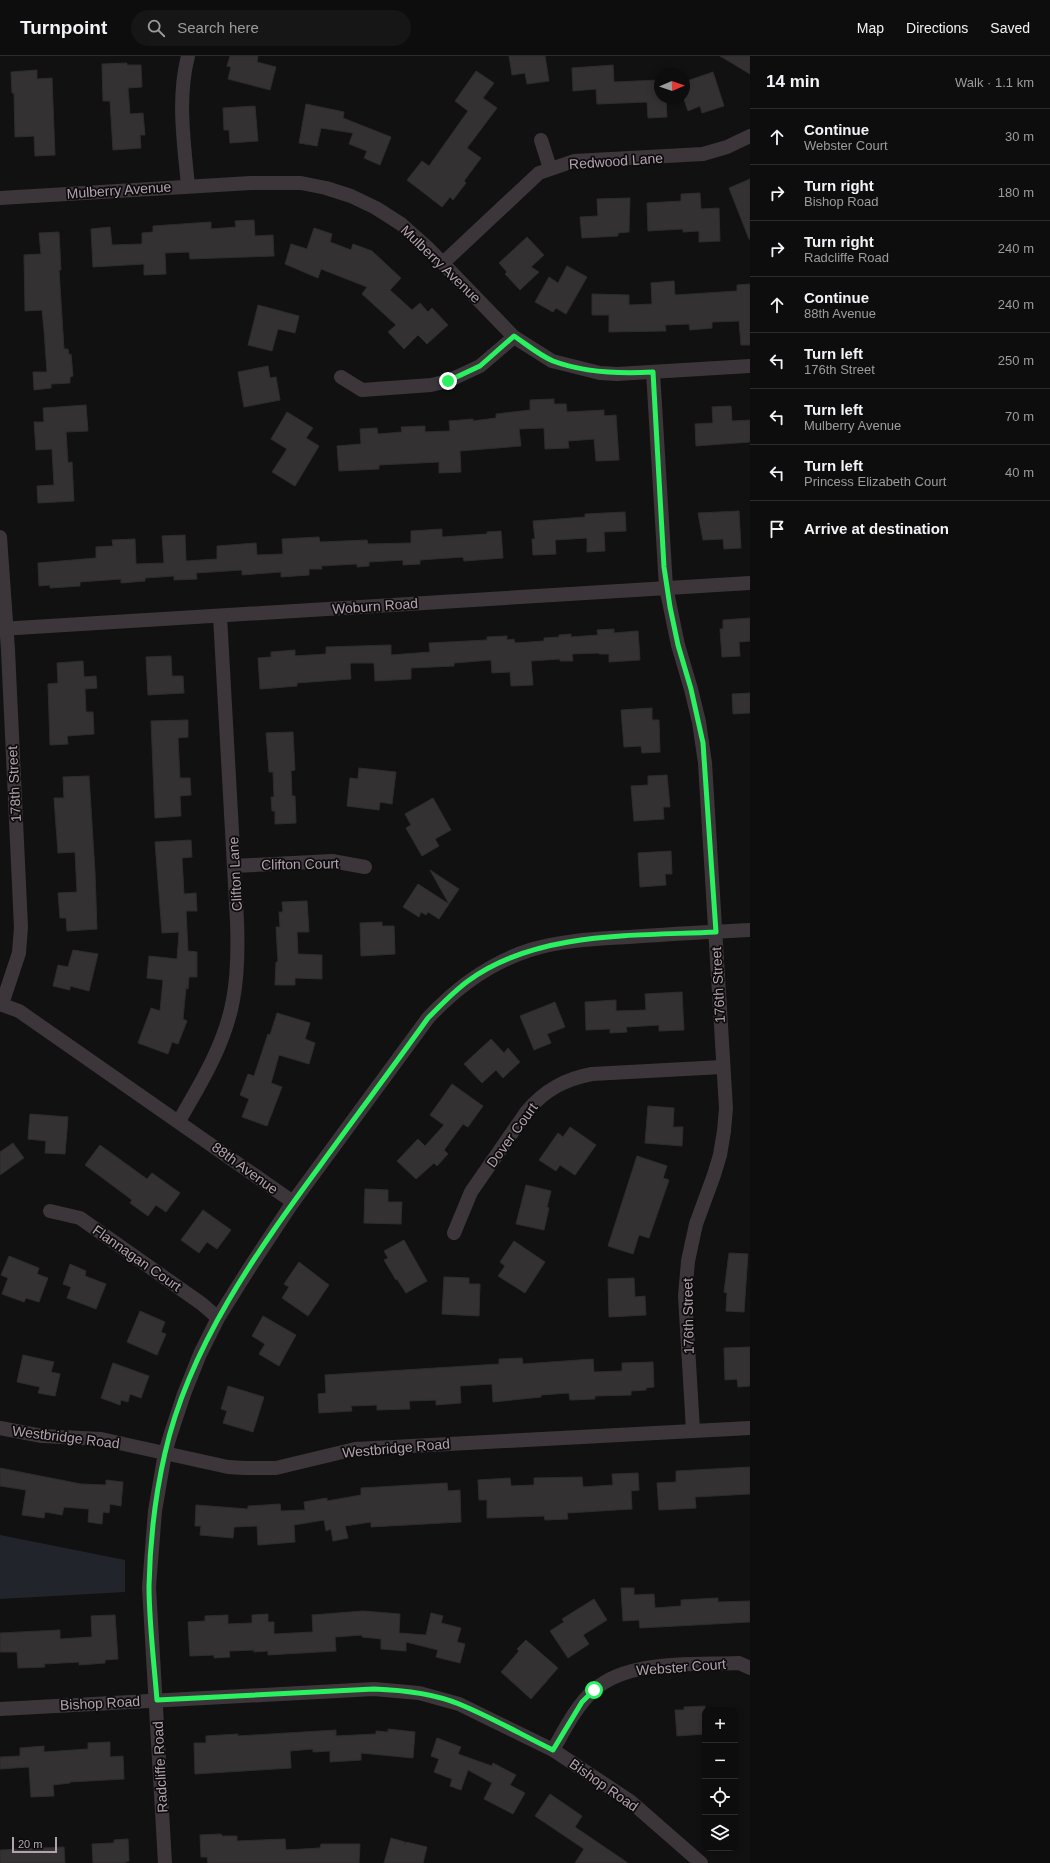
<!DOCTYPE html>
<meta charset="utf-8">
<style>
:root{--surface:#0e0d0d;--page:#171616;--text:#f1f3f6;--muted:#9b9c9d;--line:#2e2d2e}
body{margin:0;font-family:Arial,sans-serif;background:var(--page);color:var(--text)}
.controls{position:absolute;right:12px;bottom:12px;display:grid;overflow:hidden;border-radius:8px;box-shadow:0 2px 6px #0003}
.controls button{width:36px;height:36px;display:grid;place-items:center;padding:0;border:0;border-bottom:1px solid var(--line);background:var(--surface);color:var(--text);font:20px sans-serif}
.compass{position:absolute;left:654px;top:12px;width:36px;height:36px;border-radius:50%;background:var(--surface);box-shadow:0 2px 6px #0003;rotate:88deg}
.scale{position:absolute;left:12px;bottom:10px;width:45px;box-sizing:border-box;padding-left:4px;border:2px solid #b3a2ae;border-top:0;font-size:11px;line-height:14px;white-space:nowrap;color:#b3a2ae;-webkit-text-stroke:3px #0d0c0c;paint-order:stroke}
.stop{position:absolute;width:12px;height:12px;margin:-9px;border:3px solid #2af15f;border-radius:50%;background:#fff}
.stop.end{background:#2af15f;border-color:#fff;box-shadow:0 1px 4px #0008}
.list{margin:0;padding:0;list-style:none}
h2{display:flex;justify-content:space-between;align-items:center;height:52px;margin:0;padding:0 16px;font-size:17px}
h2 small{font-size:13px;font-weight:400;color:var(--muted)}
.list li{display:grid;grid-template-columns:26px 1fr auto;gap:12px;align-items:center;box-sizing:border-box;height:56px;padding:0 16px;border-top:1px solid var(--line)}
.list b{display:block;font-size:15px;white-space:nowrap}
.list p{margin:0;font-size:13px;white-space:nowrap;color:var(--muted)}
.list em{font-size:13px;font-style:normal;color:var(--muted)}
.icon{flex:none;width:22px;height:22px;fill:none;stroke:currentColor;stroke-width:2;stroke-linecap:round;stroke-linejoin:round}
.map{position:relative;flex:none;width:750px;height:1807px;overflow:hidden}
header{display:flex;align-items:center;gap:24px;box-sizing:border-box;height:56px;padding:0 20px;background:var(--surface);border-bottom:1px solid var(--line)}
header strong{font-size:19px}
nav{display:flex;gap:22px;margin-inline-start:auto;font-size:14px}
.search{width:280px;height:36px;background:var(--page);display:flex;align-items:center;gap:10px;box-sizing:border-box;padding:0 14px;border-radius:22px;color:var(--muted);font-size:15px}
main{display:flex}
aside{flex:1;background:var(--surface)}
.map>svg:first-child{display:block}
.green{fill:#21242a}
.building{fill:#343133;stroke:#2e2b2c}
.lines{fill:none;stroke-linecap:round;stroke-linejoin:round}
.street{stroke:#3c363a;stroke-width:14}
.route{stroke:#2af15f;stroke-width:5}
.labels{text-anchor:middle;stroke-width:3.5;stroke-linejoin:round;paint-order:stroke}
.street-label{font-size:14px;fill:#b3a2ae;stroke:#0d0c0c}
</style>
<header>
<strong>Turnpoint</strong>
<div class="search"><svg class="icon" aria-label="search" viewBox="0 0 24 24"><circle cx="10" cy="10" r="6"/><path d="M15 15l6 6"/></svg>Search here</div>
<nav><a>Map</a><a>Directions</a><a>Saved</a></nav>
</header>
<main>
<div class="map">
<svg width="750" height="1807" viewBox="0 0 750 1807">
<rect width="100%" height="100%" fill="#121111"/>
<polygon class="green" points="0,1479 125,1504 125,1536 0,1543"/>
<g class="building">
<polygon points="230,0 258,0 257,6 276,11 270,34 228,23 231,11 227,10"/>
<polygon points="509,0 545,0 549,25 527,28 525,17 512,19"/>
<polygon points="720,0 750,0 750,18"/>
<polygon points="127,7 127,9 141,9 142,31 128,32 130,58 143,57 145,79 140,79 141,92 113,94 110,45 103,45 102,8"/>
<polygon points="613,9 614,26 660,24 660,42 666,42 667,61 648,62 647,46 597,48 596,33 573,35 572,12"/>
<polygon points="37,14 37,23 52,22 55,99 35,100 34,80 15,81 14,37 12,37 11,16"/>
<polygon points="476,15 494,27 483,42 497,52 467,92 481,102 464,125 466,127 453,144 450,141 442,151 407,124 422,105 429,110 468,55 455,45"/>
<polygon points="713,16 724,50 702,57 700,50 688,55 684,43 684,26"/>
<polygon points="306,48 344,56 343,62 391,81 380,109 364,102 367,95 349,88 353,77 321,72 317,90 299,87"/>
<polygon points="255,50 258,85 230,87 229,74 224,74 223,52"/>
<polygon points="750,123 750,183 749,183 729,132"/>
<polygon points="700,137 701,153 719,152 720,185 699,186 699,175 683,176 683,173 648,175 647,147 681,145 681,138"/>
<polygon points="630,142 629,176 618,177 618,180 582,182 580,161 598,160 597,143"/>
<polygon points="254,164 255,180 273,179 274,200 190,203 189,196 165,197 166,218 144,219 144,208 93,211 91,173 110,171 112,189 142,188 142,177 153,176 153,170 211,166 211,173 236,171 235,165"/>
<polygon points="314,172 332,178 330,186 351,194 353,188 372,195 401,222 390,234 412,254 420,247 428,256 432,252 448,269 427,288 418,279 404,293 388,276 396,269 362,238 367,231 321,213 318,222 285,208 291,188 307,193"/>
<polygon points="59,176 61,214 59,214 64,293 68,293 69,299 71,298 73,320 70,321 70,327 51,328 51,332 34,334 33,316 47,316 44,274 42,254 25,255 24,199 41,198 39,177"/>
<polygon points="527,181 544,199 531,211 539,216 520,234 505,218 507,216 499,207"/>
<polygon points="567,210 587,221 566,258 556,252 553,256 535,246 549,221 558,227"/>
<polygon points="674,225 675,239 737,235 737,229 750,228 750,289 741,289 739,265 712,266 712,272 690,274 689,268 665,269 666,275 609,276 609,259 592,259 592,238 629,239 629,249 652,248 651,227"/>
<polygon points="258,249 299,260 295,277 278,273 272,295 248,289"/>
<polygon points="268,310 270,322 276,321 280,344 244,351 238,316"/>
<polygon points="554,343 554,348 566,348 567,356 604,354 604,360 616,359 619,404 596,405 594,383 568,385 569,392 545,393 544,372 519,373 521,390 460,395 461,416 439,417 439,406 379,409 379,413 339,415 337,390 361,388 360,373 377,372 378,378 402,376 401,371 425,370 425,376 450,375 449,365 473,363 473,365 496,362 496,358 530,354 530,344"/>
<polygon points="86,349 88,375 66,376 68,407 72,406 74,445 38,447 37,430 54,429 52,393 36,394 34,366 44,366 43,352"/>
<polygon points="731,350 732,365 750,364 750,386 696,390 695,368 713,367 712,351"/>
<polygon points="287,356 313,372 306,382 319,390 295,430 272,416 287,393 271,383"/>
<polygon points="739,455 741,492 724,493 723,483 703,484 698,457"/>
<polygon points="625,456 626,475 604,476 605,495 587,496 587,482 555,484 556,498 533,499 532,483 535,483 533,465 585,461 585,458"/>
<polygon points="442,473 442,481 487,478 487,476 501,475 503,502 464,505 463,501 420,504 420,508 403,509 403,504 369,506 369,510 357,511 357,508 321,510 322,513 309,513 309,519 281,521 281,516 242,519 242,514 196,517 197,523 174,524 174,520 145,522 145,525 121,527 121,523 80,526 80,530 50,532 50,529 39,530 38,507 96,502 96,491 113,490 112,484 135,483 136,508 164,507 162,480 185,479 186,505 217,503 217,490 256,487 257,499 283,498 282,483 319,481 320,486 367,484 368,488 411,487 411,475"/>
<polygon points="750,562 750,585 739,586 740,600 722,601 720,573 723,573 723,564"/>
<polygon points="614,573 614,577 638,575 640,604 609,606 609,598 599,598 599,597 572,598 573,605 560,605 560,603 531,605 533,629 511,630 510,616 492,617 491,604 454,607 454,610 411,612 411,623 375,625 374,607 351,607 350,609 351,623 297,627 297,630 260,633 258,602 271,601 271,596 295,594 295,600 326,598 326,591 391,589 391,599 430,596 429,587 487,584 487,581 507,580 507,584 514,583 515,587 544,585 544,582 559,581 559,579 571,578 571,581 598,579 597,574"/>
<polygon points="171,600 172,620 183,620 184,637 148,639 146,601"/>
<polygon points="83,605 84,621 96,620 97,632 85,633 86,656 93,656 94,678 67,680 68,688 50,689 48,628 58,627 57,607"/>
<polygon points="750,637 750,657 733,658 732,638"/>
<polygon points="652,652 652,664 659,664 660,696 642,697 641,690 624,691 621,654"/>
<polygon points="188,664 188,681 178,682 180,722 190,722 191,739 180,740 181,760 155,762 151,665"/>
<polygon points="293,676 295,714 291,715 292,740 295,740 296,767 275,768 275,755 272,755 271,741 274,741 273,716 269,716 266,677"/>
<polygon points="359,712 396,716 392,748 380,746 379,754 347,750 350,722 358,723"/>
<polygon points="667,719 670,751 663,751 664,763 634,765 631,730 648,729 648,720"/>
<polygon points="89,720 95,816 97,873 67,875 66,862 60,862 58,837 77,836 75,796 58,797 54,742 64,742 63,721"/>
<polygon points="433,742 451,774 435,783 439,790 422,800 406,772 411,769 405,758"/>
<polygon points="191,784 192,801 182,802 184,838 196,837 197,855 186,855 188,895 197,896 197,921 189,921 188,933 186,932 183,963 187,965 178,988 172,986 168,998 138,987 151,952 160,955 163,924 147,922 149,900 177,903 179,876 162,877 155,786"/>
<polygon points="671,795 672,818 665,818 666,829 640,831 638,797"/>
<polygon points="430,814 459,833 449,848"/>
<polygon points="418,828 449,848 439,863 428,856 426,859 421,856 419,861 403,851"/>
<polygon points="307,845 309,876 297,876 298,898 322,899 322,923 295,922 295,929 275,929 276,906 278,906 276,871 280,871 279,856 283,856 282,846"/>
<polygon points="382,866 382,870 394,870 395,898 361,900 360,867"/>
<polygon points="73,894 98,898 89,935 70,930 70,934 53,930 58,909 68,911"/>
<polygon points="682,936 684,974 659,975 659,969 626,971 627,976 610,977 610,973 586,974 585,946 616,944 616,955 646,954 645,938"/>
<polygon points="555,946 565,971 547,978 551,987 534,994 520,960"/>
<polygon points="277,957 310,967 305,983 315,987 309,1008 279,999 271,1027 282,1031 267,1070 242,1061 249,1043 240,1039 248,1018 254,1020 268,978 270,979"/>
<polygon points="491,983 504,997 508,992 520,1006 503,1022 496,1014 482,1027 464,1008"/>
<polygon points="452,1028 483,1050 468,1071 463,1068 444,1094 448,1098 437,1110 434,1107 416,1123 397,1105 418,1083 425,1090 444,1069 430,1059"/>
<polygon points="648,1050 674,1052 673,1071 683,1071 682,1090 645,1087"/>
<polygon points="30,1058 68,1061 65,1098 45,1097 46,1085 28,1083"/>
<polygon points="570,1071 596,1089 575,1119 560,1109 556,1115 539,1104 558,1077 563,1081"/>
<polygon points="13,1087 24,1102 0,1119 0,1096"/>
<polygon points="100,1089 147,1123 152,1117 180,1137 166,1156 156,1149 148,1160 130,1147 132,1144 85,1109"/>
<polygon points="637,1100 667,1110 663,1122 669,1124 649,1182 639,1179 633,1198 608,1190"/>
<polygon points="526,1129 551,1135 547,1151 549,1152 544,1174 516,1168"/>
<polygon points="365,1133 388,1134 388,1146 402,1146 401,1168 364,1167"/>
<polygon points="203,1154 231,1174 217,1193 207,1186 199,1197 181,1184"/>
<polygon points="404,1184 427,1225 406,1237 397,1223 396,1224 384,1204 388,1202 384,1195"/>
<polygon points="514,1185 545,1206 525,1237 498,1220 505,1210 500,1206"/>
<polygon points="729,1197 748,1198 744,1256 726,1255 727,1237 724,1236"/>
<polygon points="9,1200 39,1212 37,1218 48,1222 39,1246 26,1242 24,1246 2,1238 8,1222 1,1219"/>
<polygon points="299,1206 329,1229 308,1260 282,1242 289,1231 284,1228"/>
<polygon points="70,1208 86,1215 85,1220 106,1228 96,1253 67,1242 71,1231 63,1228"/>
<polygon points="444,1221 469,1222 469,1228 480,1228 479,1260 442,1258"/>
<polygon points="634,1222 635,1241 645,1240 646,1259 609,1261 608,1223"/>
<polygon points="140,1255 165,1266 161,1276 166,1278 157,1299 127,1286"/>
<polygon points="263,1260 296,1279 279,1310 259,1298 265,1288 252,1280"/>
<polygon points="750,1291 750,1330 738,1331 737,1323 725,1324 724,1292"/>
<polygon points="23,1299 54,1306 51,1316 60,1318 55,1340 38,1337 40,1331 17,1326"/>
<polygon points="522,1302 523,1308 593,1303 594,1316 622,1315 622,1307 653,1306 654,1331 646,1332 646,1334 631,1335 631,1339 595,1340 595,1343 570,1344 569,1337 541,1339 541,1341 493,1346 492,1328 460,1330 461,1347 436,1349 436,1344 409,1345 410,1353 377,1354 377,1349 351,1350 352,1355 319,1357 318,1338 326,1337 325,1319 499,1308 499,1303"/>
<polygon points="113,1307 149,1320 141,1342 130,1338 128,1346 121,1344 120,1349 101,1342"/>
<polygon points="228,1330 264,1341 253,1376 223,1367 227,1355 221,1353"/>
<polygon points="750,1411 750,1438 695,1441 696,1452 659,1454 657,1427 676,1426 676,1415"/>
<polygon points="0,1412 81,1428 106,1429 106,1424 123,1426 121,1450 110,1448 109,1457 103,1456 102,1468 88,1466 89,1453 64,1451 62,1459 45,1456 44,1462 22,1459 26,1434 0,1430"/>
<polygon points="638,1417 639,1434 631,1435 632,1453 567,1457 568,1463 545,1464 544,1460 487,1462 487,1444 479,1444 478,1424 510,1422 511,1430 534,1429 534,1422 582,1421 583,1431 613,1429 612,1418"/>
<polygon points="447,1427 448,1435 460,1434 461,1466 371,1471 371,1466 345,1470 348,1482 333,1485 331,1473 326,1475 324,1464 294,1469 295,1486 258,1489 257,1470 234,1471 233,1482 200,1479 201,1470 195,1470 196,1449 248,1453 248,1450 280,1448 281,1455 305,1454 304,1446 327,1442 327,1445 361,1439 361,1432"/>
<polygon points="621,1532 634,1532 634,1539 654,1538 655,1552 681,1550 681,1544 718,1542 718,1546 750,1545 750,1566 640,1572 639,1564 623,1565"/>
<polygon points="594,1543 607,1564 583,1579 589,1588 568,1602 550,1575 564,1566 562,1563"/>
<polygon points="363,1555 400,1558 399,1577 426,1579 431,1557 443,1560 441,1567 461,1572 457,1586 465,1588 460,1607 436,1601 438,1594 406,1586 406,1595 381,1593 381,1583 362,1581 362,1579 335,1581 336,1595 268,1599 268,1595 254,1596 254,1594 229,1595 230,1601 214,1602 214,1599 190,1600 188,1566 205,1565 205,1560 228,1559 228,1568 252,1567 252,1559 268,1558 268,1566 274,1566 274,1578 313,1576 312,1559"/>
<polygon points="115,1559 118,1603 105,1604 105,1607 79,1609 79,1606 44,1608 45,1611 18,1612 17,1596 0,1596 0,1577 60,1574 60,1583 92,1581 91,1560"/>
<polygon points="526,1584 558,1612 531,1643 501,1616 519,1595 517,1593"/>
<polygon points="705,1650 705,1678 677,1680 675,1654 684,1654 684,1651"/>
<polygon points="388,1673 415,1676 413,1702 361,1697 361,1704 330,1706 330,1695 313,1696 313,1693 290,1695 291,1712 195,1718 194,1687 206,1687 206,1680 238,1678 238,1680 336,1674 336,1680 376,1678 376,1675 388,1676"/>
<polygon points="437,1682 461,1691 458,1698 492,1710 493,1707 516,1719 510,1729 525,1737 513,1758 484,1743 492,1727 468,1714 461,1734 450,1730 452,1723 434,1716 439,1703 431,1700"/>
<polygon points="110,1686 110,1701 123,1700 124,1723 70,1726 70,1727 53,1729 54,1740 31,1741 29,1711 0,1713 0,1701 20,1700 20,1692 44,1690 44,1696 88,1693 88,1687"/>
<polygon points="550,1738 582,1760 575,1771 628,1807 575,1807 584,1793 535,1760"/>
<polygon points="221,1778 222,1780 237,1780 237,1785 285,1783 286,1794 320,1792 321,1788 360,1788 359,1807 208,1807 207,1801 201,1801 200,1779"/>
<polygon points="391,1782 405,1786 404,1789 406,1786 427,1791 423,1807 384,1807"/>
<polygon points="128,1783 129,1805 123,1807 93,1807 92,1788 114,1787 114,1784"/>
<polygon points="64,1791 65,1807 0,1807 0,1794"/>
</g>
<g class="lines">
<g class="street">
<polyline points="541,84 550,112"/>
<path d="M 188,130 C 184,86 177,43 188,0"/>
<polyline points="0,142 251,127 301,127 326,132 351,140 376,152 401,168 429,193 514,281 552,305 600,317 617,318 750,310"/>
<polyline points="443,207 539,117 574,105 703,98 727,91 750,80"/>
<polyline points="653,316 666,531 678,589 691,633 699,666 705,707 726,1052 724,1075 720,1099 714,1119 696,1168 688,1205 685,1240 693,1374"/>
<polyline points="341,321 362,334 431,329 448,325 480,310 514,281"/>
<polyline points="0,481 8,594 21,871 19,897 2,948"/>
<polyline points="0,573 750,527"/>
<polyline points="234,810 332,805 365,811"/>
<polyline points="0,948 19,955 293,1146"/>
<path d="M 179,1065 C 201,1027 225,988 233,944 C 238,918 238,891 237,865 L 220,560"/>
<polyline points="50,1155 80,1162 202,1248 218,1262"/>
<path d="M 454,1177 L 471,1136 L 527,1055 C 545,1034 565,1023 592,1018 L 722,1011"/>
<polyline points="0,1372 42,1380 101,1383 228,1411 245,1412 276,1412 355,1393 750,1372"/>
<polyline points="0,1653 374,1633 419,1637 459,1648 553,1694 630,1745 701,1807"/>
<path d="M 553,1694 C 565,1673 576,1650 594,1634 C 629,1603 695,1609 739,1607 L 750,1612"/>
<path d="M 165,1807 L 149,1531 L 155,1455 L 165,1397 L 171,1377 L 184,1338 L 200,1298 L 218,1262 L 250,1211 L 293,1146 L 428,962 C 456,932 489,907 530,894 C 562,884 596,883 629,881 C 669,878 710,876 750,874"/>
</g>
</g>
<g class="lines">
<path class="route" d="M 448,325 L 480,310 L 514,280 C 526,288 539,299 553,305 C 585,317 619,318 653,316 L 664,511 L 670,551 L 678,589 L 691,633 L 703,687 L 716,876 C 635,880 536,875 468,925 C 453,936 441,949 428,962 C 393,1011 357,1059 322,1107 C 258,1194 189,1290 165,1397 C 155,1440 150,1486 149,1530 C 149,1566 154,1607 157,1644 L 374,1633 C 403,1634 432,1637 459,1648 C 491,1661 522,1679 553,1694 L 582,1646 L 594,1634"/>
</g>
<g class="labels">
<g class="street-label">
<text transform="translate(616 105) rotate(-4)" y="5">Redwood Lane</text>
<text transform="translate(119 134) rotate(-4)" y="5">Mulberry Avenue</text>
<text transform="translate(441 208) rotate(44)" y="5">Mulberry Avenue</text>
<text transform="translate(375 550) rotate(-4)" y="5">Woburn Road</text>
<text transform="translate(14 728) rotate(-93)" y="5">178th Street</text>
<text transform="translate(300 808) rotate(-1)" y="5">Clifton Court</text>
<text transform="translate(235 818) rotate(-93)" y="5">Clifton Lane</text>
<text transform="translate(718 929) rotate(-93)" y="5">176th Street</text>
<text transform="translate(512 1079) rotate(-54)" y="5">Dover Court</text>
<text transform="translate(245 1112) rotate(36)" y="5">88th Avenue</text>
<text transform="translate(137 1202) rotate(35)" y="5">Flannagan Court</text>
<text transform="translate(688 1260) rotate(-91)" y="5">176th Street</text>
<text transform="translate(66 1381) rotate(7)" y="5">Westbridge Road</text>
<text transform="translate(396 1392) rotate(-5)" y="5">Westbridge Road</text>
<text transform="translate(681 1611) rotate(-4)" y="5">Webster Court</text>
<text transform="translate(100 1647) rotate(-3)" y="5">Bishop Road</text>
<text transform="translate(160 1711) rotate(-93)" y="5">Radcliffe Road</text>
<text transform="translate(604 1729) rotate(35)" y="5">Bishop Road</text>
</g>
</g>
</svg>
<div class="controls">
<button>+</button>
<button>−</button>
<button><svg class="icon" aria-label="locate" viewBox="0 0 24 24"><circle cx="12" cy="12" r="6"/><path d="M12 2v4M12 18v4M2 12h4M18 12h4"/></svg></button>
<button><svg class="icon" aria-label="layers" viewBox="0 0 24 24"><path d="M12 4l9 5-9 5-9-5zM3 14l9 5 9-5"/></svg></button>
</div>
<svg class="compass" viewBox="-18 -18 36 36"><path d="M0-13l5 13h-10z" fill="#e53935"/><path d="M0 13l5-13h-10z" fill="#9b9c9d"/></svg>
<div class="scale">20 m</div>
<div class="stop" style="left:594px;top:1634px"></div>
<div class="stop end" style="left:448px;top:325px"></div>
</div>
<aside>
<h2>14 min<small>Walk · 1.1 km</small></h2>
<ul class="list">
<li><svg class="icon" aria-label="ahead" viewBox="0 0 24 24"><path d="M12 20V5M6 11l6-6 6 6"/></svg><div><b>Continue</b><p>Webster Court</p></div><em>30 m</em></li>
<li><svg class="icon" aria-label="right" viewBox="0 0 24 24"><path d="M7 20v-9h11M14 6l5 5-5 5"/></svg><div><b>Turn right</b><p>Bishop Road</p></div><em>180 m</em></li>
<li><svg class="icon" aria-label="right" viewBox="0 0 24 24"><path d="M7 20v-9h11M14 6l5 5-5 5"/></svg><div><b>Turn right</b><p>Radcliffe Road</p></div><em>240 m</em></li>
<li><svg class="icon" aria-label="ahead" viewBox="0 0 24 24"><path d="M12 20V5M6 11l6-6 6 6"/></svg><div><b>Continue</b><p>88th Avenue</p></div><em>240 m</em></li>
<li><svg class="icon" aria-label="left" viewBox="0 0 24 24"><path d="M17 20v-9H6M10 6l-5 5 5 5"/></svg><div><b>Turn left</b><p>176th Street</p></div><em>250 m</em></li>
<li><svg class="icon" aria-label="left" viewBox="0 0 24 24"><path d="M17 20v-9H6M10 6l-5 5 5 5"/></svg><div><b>Turn left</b><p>Mulberry Avenue</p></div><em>70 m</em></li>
<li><svg class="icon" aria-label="left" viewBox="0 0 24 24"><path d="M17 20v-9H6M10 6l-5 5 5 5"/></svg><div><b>Turn left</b><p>Princess Elizabeth Court</p></div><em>40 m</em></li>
<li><svg class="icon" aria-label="arrive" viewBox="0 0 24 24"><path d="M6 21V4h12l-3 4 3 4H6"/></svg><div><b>Arrive at destination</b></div></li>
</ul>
</aside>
</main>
